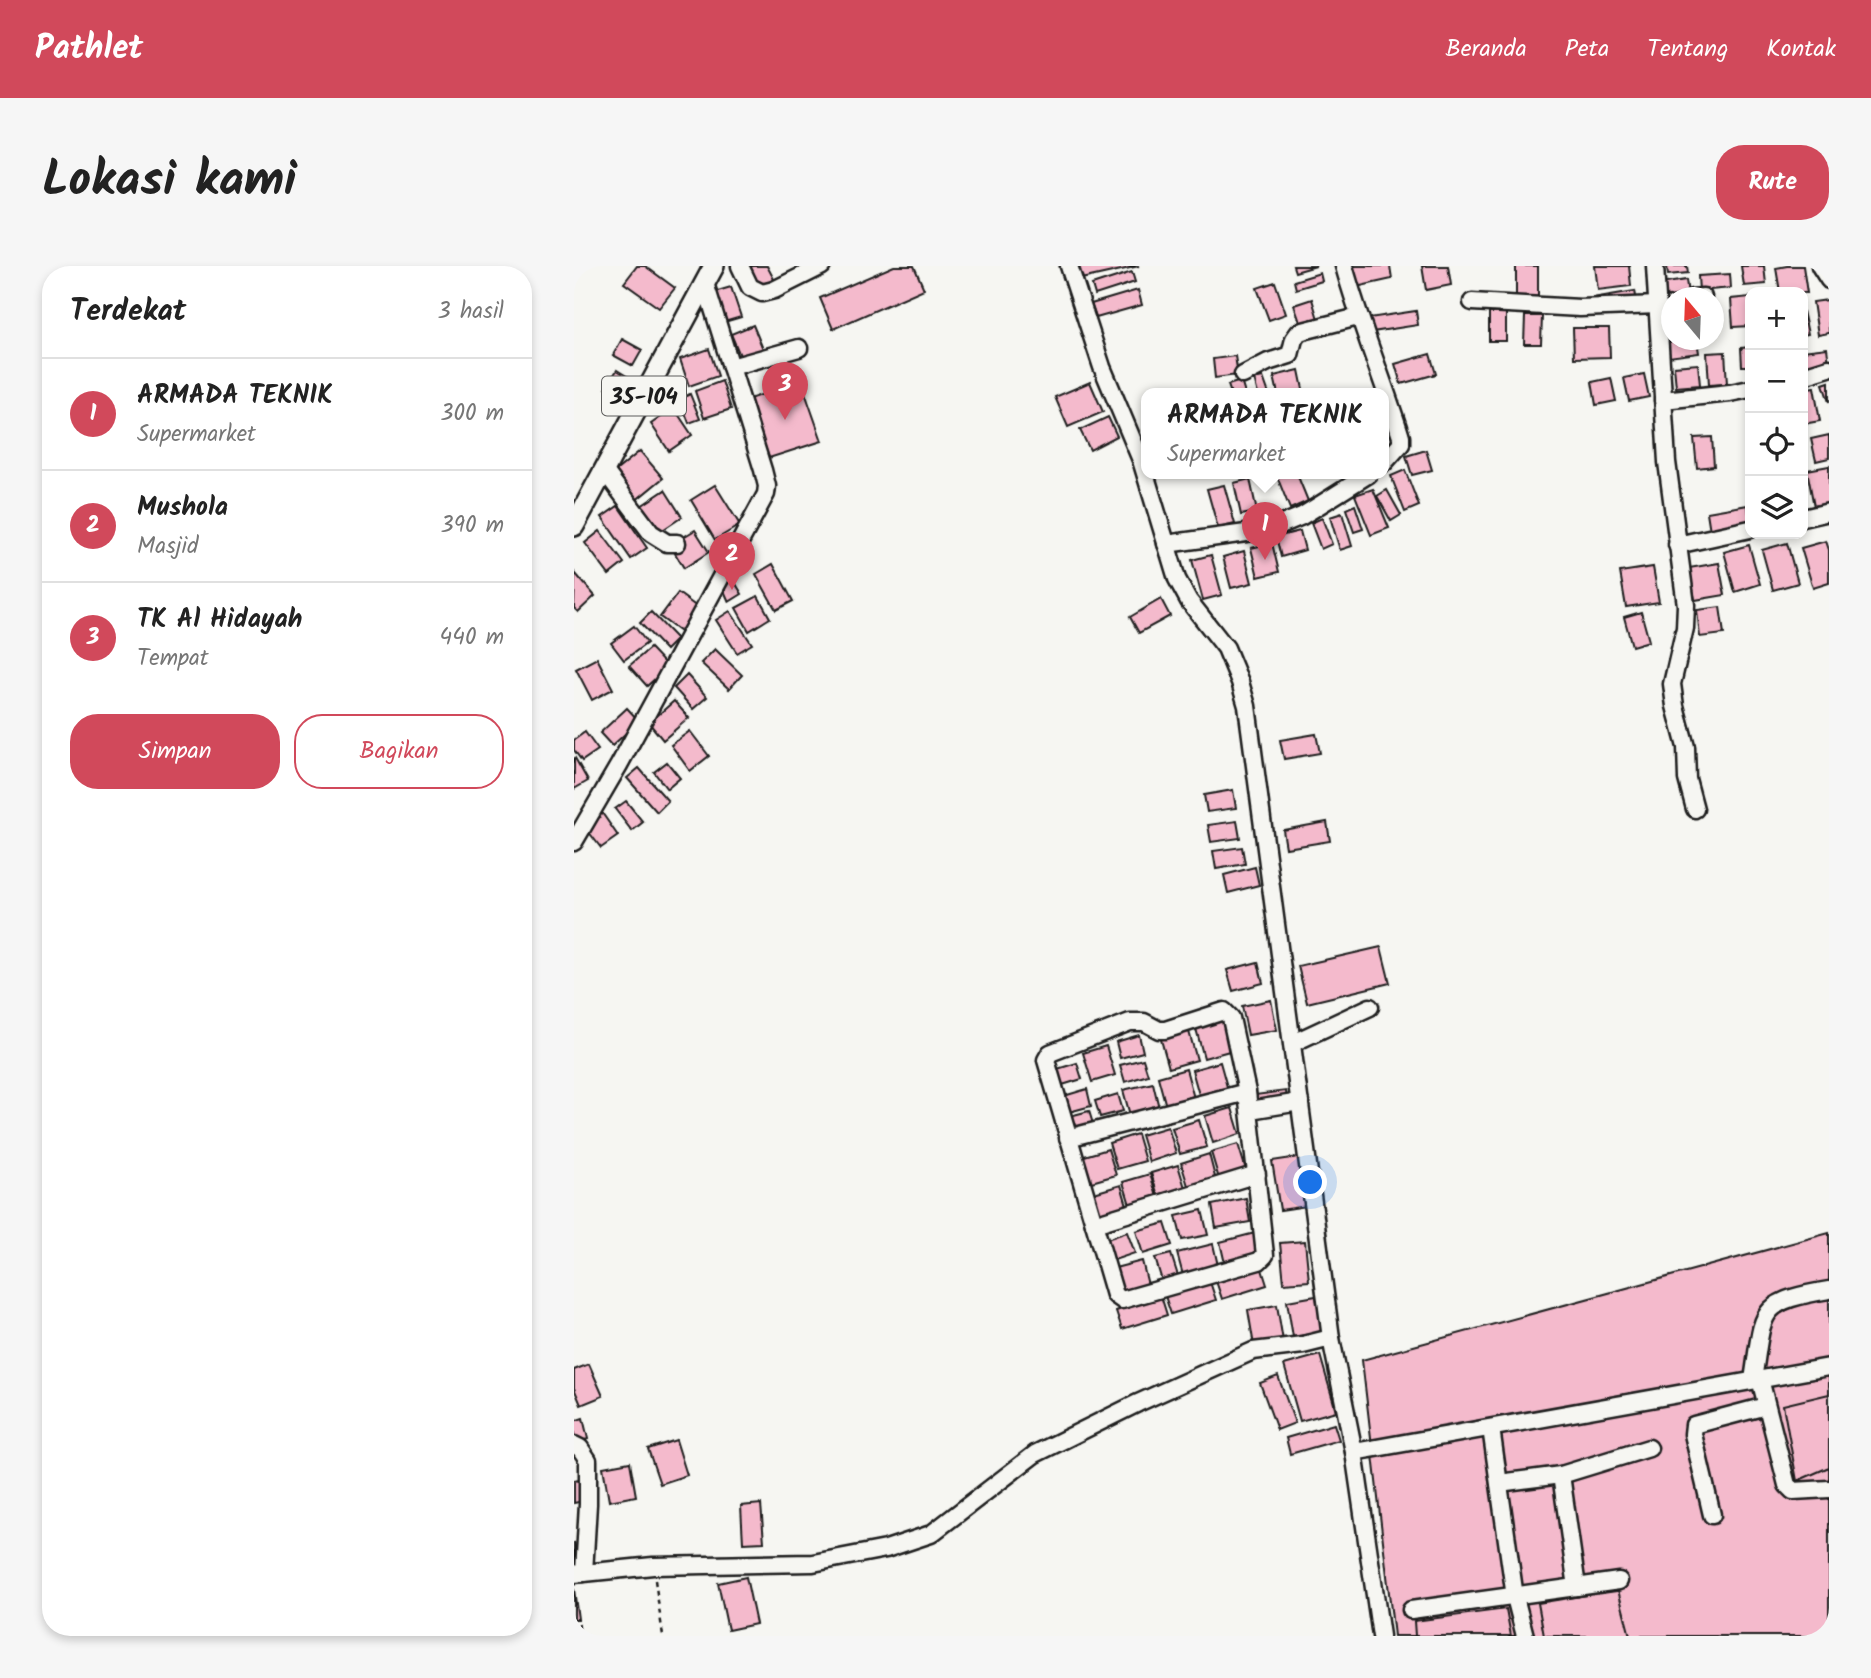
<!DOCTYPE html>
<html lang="id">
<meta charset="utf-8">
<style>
:root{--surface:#fff;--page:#f6f6f6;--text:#222;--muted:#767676;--line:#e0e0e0;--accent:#d1495b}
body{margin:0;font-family:Kalam,sans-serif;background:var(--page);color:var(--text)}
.controls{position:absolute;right:21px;top:21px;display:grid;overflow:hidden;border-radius:14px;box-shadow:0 4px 10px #0003}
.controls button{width:63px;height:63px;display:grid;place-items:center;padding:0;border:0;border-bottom:2px solid var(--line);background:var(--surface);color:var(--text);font:35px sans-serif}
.compass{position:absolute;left:1087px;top:21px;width:63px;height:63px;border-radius:50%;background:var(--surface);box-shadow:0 4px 10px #0003;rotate:341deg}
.you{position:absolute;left:737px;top:917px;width:24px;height:24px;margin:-18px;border:5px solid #fff;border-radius:50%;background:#1a73e8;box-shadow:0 0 0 10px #1a73e833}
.badge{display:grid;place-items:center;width:46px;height:46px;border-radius:50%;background:var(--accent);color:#fff;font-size:23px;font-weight:700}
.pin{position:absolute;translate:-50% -58px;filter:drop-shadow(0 2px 4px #0008)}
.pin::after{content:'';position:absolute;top:37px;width:24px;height:21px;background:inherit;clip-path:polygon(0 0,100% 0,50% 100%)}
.popup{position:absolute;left:567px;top:122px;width:248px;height:91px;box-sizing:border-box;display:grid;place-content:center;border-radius:14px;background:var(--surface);filter:drop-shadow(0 2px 5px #0005);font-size:23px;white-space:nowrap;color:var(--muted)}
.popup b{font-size:26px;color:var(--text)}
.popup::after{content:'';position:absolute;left:50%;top:100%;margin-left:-14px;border:14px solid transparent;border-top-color:var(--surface)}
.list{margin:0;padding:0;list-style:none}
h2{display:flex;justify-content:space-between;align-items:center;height:91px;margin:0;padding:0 28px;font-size:30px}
h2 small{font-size:23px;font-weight:400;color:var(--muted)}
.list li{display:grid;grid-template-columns:46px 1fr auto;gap:21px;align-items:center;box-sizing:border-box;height:112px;padding:0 28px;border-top:2px solid var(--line)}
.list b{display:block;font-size:26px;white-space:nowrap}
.list p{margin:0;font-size:23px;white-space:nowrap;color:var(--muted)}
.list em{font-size:23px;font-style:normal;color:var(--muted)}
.actions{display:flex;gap:14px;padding:21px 28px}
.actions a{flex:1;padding:16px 0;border:2px solid var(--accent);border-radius:28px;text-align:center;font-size:24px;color:var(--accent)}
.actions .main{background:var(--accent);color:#fff}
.icon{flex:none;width:38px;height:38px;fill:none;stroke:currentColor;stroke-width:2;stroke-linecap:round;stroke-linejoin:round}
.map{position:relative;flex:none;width:1255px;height:1370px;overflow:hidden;border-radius:28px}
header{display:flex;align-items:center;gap:42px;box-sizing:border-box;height:98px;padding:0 35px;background:var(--accent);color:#fff}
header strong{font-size:33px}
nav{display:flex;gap:38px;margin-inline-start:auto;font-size:24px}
.intro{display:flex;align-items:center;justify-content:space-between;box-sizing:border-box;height:168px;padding:0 42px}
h1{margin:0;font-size:49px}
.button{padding:18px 32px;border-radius:28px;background:var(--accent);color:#fff;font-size:24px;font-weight:700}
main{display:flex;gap:42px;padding:0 42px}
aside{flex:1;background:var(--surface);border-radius:28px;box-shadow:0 4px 10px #0003}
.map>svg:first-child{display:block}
.building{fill:#f4bacc;stroke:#1c1c1c;stroke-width:2}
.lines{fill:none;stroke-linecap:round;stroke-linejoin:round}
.minor-casing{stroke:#1c1c1c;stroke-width:21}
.major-casing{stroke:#1c1c1c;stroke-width:24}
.path{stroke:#1c1c1c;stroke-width:2.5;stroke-dasharray:5 5;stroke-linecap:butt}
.minor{stroke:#f6f6f2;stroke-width:16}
.major{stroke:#f6f6f2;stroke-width:19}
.labels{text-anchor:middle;stroke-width:7;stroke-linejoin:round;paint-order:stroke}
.shield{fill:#f6f6f2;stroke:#5d5d5c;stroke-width:2}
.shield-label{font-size:23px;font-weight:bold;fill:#1c1c1c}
</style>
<header>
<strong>Pathlet</strong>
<nav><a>Beranda</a><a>Peta</a><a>Tentang</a><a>Kontak</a></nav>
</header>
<div class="intro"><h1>Lokasi kami</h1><a class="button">Rute</a></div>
<main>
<aside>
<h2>Terdekat<small>3 hasil</small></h2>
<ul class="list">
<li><span class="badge">1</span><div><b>ARMADA TEKNIK</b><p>Supermarket</p></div><em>300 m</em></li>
<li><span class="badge">2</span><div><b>Mushola</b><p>Masjid</p></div><em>390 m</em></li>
<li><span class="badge">3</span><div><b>TK Al Hidayah</b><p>Tempat</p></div><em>440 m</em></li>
</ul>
<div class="actions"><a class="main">Simpan</a><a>Bagikan</a></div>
</aside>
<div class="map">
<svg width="1255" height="1370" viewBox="0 0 1255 1370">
<rect width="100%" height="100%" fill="#f6f6f2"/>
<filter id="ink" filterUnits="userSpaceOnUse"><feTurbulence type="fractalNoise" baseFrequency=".0143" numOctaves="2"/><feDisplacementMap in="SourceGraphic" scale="14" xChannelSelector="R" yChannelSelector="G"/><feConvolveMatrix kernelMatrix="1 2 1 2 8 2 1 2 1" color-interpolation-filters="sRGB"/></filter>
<g filter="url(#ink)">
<g class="building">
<polygon points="63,0 71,0 101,22 85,42 50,17"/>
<polygon points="169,0 193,0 200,13 182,23"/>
<polygon points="320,0 340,0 350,23 259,63 246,32"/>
<polygon points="504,0 565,0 507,13"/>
<polygon points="719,0 742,0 721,6"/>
<polygon points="778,0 816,0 818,13 782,21"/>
<polygon points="848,0 874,0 877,19 852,24"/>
<rect x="942" y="0" width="22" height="32"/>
<polygon points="1021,0 1055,0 1057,20 1024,24"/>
<polygon points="1093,0 1113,0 1114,7 1094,9"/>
<polygon points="1167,0 1190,0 1192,18 1170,20"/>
<polygon points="1213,0 1229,0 1233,27 1206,26 1202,2"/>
<polygon points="558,6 561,16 521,29 518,19"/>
<polygon points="746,7 748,15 722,23 720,15"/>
<polygon points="1156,8 1157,22 1125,25 1124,10"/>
<polygon points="1112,14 1114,28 1088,32 1086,18"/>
<polygon points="701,16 712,48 695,54 683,22"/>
<polygon points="157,21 167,51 147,57 137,27"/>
<polygon points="564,24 568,39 522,52 517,38"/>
<polygon points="1061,25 1064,41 1021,48 1018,32"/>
<polygon points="1176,31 1176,60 1159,61 1157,33"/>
<polygon points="738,33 744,53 727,59 720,39"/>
<polygon points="1254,34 1255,67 1244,69 1239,36"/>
<polygon points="842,45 844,59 798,66 795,52"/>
<polygon points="1229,45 1234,68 1229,69"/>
<rect x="915" y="47" width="17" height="28"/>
<polygon points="1098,47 1098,69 1096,69 1094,48"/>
<polygon points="951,50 968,50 967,78 950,78"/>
<polygon points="179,59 189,83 167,92 157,68"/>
<polygon points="999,62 1035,62 1036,91 1000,92"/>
<polygon points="48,73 68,84 59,100 39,89"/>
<polygon points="1123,74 1125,87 1095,91 1093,76"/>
<polygon points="1176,81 1176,100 1168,100 1167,82"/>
<polygon points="1253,82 1255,98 1229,108 1229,85"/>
<polygon points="135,83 144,110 115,120 106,93"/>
<polygon points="1151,86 1153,118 1135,119 1133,87"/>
<polygon points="856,88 862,108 827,118 821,98"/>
<polygon points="661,90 664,109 641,112 639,93"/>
<polygon points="1124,98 1126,119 1102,121 1100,100"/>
<polygon points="43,104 59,114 48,131 32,122"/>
<polygon points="725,104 730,128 704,128 700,110"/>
<polygon points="1070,108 1075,131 1055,135 1050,112"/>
<polygon points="689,111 695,128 684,128 680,113"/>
<polygon points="1037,112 1042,135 1022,139 1018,116"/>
<polygon points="148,115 157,143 130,152 121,125"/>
<polygon points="227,115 248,175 195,192 175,133"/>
<polygon points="667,115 671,128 657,128 654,119"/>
<polygon points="516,116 529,146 494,161 481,131"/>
<polygon points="1255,116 1255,136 1249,118"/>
<polygon points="1240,121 1246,155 1229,158 1229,123"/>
<polygon points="116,128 126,153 115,157 106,133"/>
<polygon points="100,142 118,169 95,185 77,158"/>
<polygon points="534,151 543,170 516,184 506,164"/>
<polygon points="1255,169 1255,192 1242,195 1237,173"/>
<polygon points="1138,171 1140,200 1123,202 1120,172"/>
<polygon points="852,184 858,204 838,209 832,190"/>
<polygon points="66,185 89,212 61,235 38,208"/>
<polygon points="1255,200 1255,243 1241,246 1233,204"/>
<polygon points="831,204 845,240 831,246 817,210"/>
<polygon points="702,208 723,208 734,235 716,243"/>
<polygon points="676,213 683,246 667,249 660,217"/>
<polygon points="141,219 166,259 141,274 117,234"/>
<polygon points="650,219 661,258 644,262 633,223"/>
<polygon points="799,223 815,262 797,269 781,229"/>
<polygon points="91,224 108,251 81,269 64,242"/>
<polygon points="813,224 827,249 817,255 803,230"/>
<polygon points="781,239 789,263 780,266 772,243"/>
<polygon points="1174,239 1176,258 1136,265 1133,246"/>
<polygon points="44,240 73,282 57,293 28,251"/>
<polygon points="768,247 778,280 766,284 756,251"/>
<polygon points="748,252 758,278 747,283 737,257"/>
<polygon points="121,264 135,286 110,302 96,279"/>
<polygon points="26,265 50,297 35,309 11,277"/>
<polygon points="726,265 731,284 707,291 702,271"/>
<polygon points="1252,275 1255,284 1255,317 1239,322 1227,282"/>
<polygon points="698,277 705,306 684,311 677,282"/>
<polygon points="1213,277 1224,317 1199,324 1188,284"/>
<polygon points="1175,279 1186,318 1161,326 1150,286"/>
<polygon points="670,285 678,317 657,322 649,291"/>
<polygon points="637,289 648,329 629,334 618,294"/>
<polygon points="1145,297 1151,329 1121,334 1115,302"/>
<polygon points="199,298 219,335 202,344 182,308"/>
<polygon points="1079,301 1085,336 1052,341 1046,306"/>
<polygon points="1,307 21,330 4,346 0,342"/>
<polygon points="156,308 168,328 155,336 148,320"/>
<polygon points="104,327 127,344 109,368 86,351"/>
<polygon points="184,330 196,352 175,365 162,342"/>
<polygon points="587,333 596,350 565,367 556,351"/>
<polygon points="1146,341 1150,368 1126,371 1123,344"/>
<polygon points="156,345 178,378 163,387 142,354"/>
<polygon points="77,346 103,373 92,384 66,357"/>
<polygon points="1067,346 1075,375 1058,380 1050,351"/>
<polygon points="60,360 73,377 50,394 37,377"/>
<polygon points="76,382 94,401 73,420 55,400"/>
<polygon points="141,383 168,409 155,423 127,397"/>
<polygon points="23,392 39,423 18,434 2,403"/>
<polygon points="113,409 133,431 119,443 100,422"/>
<polygon points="100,435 115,452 89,474 75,457"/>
<polygon points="53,442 65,455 38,480 26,467"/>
<polygon points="116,465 135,490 116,505 97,479"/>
<polygon points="11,466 24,484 8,495 0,484 0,474"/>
<polygon points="742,468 746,487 710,493 706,474"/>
<polygon points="1,492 14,515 0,523 0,493"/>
<polygon points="93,496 106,512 93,523 80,506"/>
<polygon points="65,502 94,535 83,546 53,512"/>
<polygon points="659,524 662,542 633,546 630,529"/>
<polygon points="52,535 69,556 58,565 41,543"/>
<polygon points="26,544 44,570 27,582 8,557"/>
<polygon points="663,555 666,572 637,576 634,559"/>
<polygon points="753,556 756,575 712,582 709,564"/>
<polygon points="668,581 671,598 642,603 639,585"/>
<polygon points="681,601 685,619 654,627 650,609"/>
<polygon points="807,681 816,717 733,737 724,700"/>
<polygon points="684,696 689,717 659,725 653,704"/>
<polygon points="697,734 703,764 674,769 668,740"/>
<polygon points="649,751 659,784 630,792 621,759"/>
<polygon points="614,762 623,794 595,802 586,770"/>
<polygon points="565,769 569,786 546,792 542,776"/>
<polygon points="532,780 541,809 518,816 509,787"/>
<polygon points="569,793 574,809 551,816 546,799"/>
<polygon points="646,796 655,828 627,836 618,804"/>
<polygon points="503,797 508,813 485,820 480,804"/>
<polygon points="612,803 621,836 593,844 584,811"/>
<polygon points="579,817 585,842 556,849 549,824"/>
<polygon points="513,823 517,840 495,846 490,830"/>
<polygon points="712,825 714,843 683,847 681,829"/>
<polygon points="544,828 549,845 526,851 521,835"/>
<polygon points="658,842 666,868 639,877 631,850"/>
<polygon points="515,845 520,861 497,868 492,851"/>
<polygon points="625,854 633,881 606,888 598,862"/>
<polygon points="594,861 602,887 575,896 567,869"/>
<polygon points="563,868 571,895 543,903 535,877"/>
<polygon points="664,878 672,904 645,913 637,886"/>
<polygon points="534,883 542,909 514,917 507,891"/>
<polygon points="635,888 642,915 615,923 607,897"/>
<polygon points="725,891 733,940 706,944 698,895"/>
<polygon points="604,899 612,925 585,933 577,907"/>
<polygon points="576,908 584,934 557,942 549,916"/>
<polygon points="547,919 555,946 527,954 520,927"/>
<polygon points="672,932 676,956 642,962 638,939"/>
<polygon points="628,944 634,969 608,974 602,950"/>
<polygon points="591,957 598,979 569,988 562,965"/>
<polygon points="553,966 561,987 537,995 530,974"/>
<polygon points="681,967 688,994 652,1002 646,976"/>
<polygon points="1255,967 1255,1370 820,1370 788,1094"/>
<polygon points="731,975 735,1015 710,1017 706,977"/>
<polygon points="639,978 645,1004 610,1013 603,987"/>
<polygon points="597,988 605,1013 589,1018 581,992"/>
<polygon points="568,995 575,1023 547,1030 541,1002"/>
<polygon points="687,1000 693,1019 648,1033 642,1015"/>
<polygon points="636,1016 642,1034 597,1048 591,1030"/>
<polygon points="587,1030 593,1049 548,1063 542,1045"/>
<polygon points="742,1030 748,1066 719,1071 713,1035"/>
<polygon points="703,1039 709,1075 680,1080 674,1044"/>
<polygon points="746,1089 762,1145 726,1155 710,1099"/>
<polygon points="15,1098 29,1130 7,1139 0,1122 0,1104"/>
<polygon points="704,1110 721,1157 703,1164 686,1117"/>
<polygon points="1255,1128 1255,1201 1223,1215 1209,1139"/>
<polygon points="9,1152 14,1173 0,1177 0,1155"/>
<polygon points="760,1158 765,1174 716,1188 712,1172"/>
<polygon points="102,1174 113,1209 86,1218 74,1183"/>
<polygon points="56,1196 62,1230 35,1235 29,1201"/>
<polygon points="5,1214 9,1235 0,1237 0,1215"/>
<polygon points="187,1238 190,1276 169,1277 167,1240"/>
<polygon points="0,1276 5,1300 0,1301"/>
<polygon points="172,1311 182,1358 154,1364 144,1317"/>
<polygon points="0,1323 4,1353 0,1353"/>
<polygon points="1044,1324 1056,1370 970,1370 964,1337"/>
<polygon points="932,1343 937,1370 841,1370 840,1355"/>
<polygon points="5,1359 6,1370 0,1370 0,1360"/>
</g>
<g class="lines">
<g class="minor-casing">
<g id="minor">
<polyline points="166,0 176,21 188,27 200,24 248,0"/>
<polyline points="495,0 528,101 567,194 603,313 615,335 652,382 666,416 673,440 757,1072 780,1186 807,1370"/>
<path d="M 770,0 C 786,58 809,113 827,171 L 827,178 L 810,197"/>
<polyline points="1081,0 1093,196 1112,339 1111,362 1098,418 1101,440 1112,481 1113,513 1121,543"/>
<polyline points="1246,0 1255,14"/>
<polyline points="1118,32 1129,31"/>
<polyline points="898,36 1006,42 1084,39"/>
<polyline points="157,101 225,82"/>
<polyline points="669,109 694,96 716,89 720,73 725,66 784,51"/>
<polyline points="1229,110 1255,102"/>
<polyline points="1089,134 1156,127 1176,123"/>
<polyline points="30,204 77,267 93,277 103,277"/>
<polyline points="1229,252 1255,246"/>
<polyline points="592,278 694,264 728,250 795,208"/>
<polyline points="1103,279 1176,263"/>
<polyline points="0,576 45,499 192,228 193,220 189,204 131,17"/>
<polygon points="650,745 657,752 673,826 691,989 685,995 548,1034 541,1029 472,794 476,787 556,756 570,756 585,764 591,764"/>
<polyline points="719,777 796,741"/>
<polyline points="676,844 726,836"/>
<polyline points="494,872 673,826"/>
<polyline points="520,958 683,908"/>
<polyline points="1186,1113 1213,1219 1219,1225 1255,1223"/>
<path d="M 1179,1114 C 1190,1046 1181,1036 1255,1024"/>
<polyline points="917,1162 941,1331 951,1370"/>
<polyline points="0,1179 6,1182 14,1194 14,1238 10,1307"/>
<polyline points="780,1186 1255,1101"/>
<polyline points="987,1209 1003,1321"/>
<polyline points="925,1217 987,1209 1075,1182"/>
<polyline points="1138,1249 1119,1168 1120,1159 1192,1140"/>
<polyline points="0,1308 79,1300 239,1297 312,1283 357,1268 461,1188 564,1137 679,1085 729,1079 757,1072"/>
<polyline points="837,1344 1045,1315"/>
</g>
</g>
<g class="major-casing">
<polyline id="major" points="0,260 140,0"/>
</g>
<polyline class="path" points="81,1314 89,1370"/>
<use href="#minor" class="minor"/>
<use href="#major" class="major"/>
</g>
</g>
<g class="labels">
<rect class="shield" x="28" y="110.5" width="84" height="39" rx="5"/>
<g class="shield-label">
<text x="70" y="138">35-104</text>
</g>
</g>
</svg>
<div class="controls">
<button>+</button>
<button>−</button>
<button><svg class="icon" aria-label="locate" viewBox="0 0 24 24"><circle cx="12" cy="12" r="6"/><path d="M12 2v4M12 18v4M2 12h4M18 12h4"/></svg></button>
<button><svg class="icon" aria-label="layers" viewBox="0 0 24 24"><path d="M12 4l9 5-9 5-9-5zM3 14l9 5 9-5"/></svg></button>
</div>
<svg class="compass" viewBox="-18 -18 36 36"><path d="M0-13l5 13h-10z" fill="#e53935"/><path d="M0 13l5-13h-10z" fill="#767676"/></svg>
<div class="you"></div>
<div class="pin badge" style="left:691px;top:294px">1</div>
<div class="popup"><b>ARMADA TEKNIK</b>Supermarket</div>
<div class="pin badge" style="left:158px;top:324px">2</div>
<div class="pin badge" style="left:211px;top:154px">3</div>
</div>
</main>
